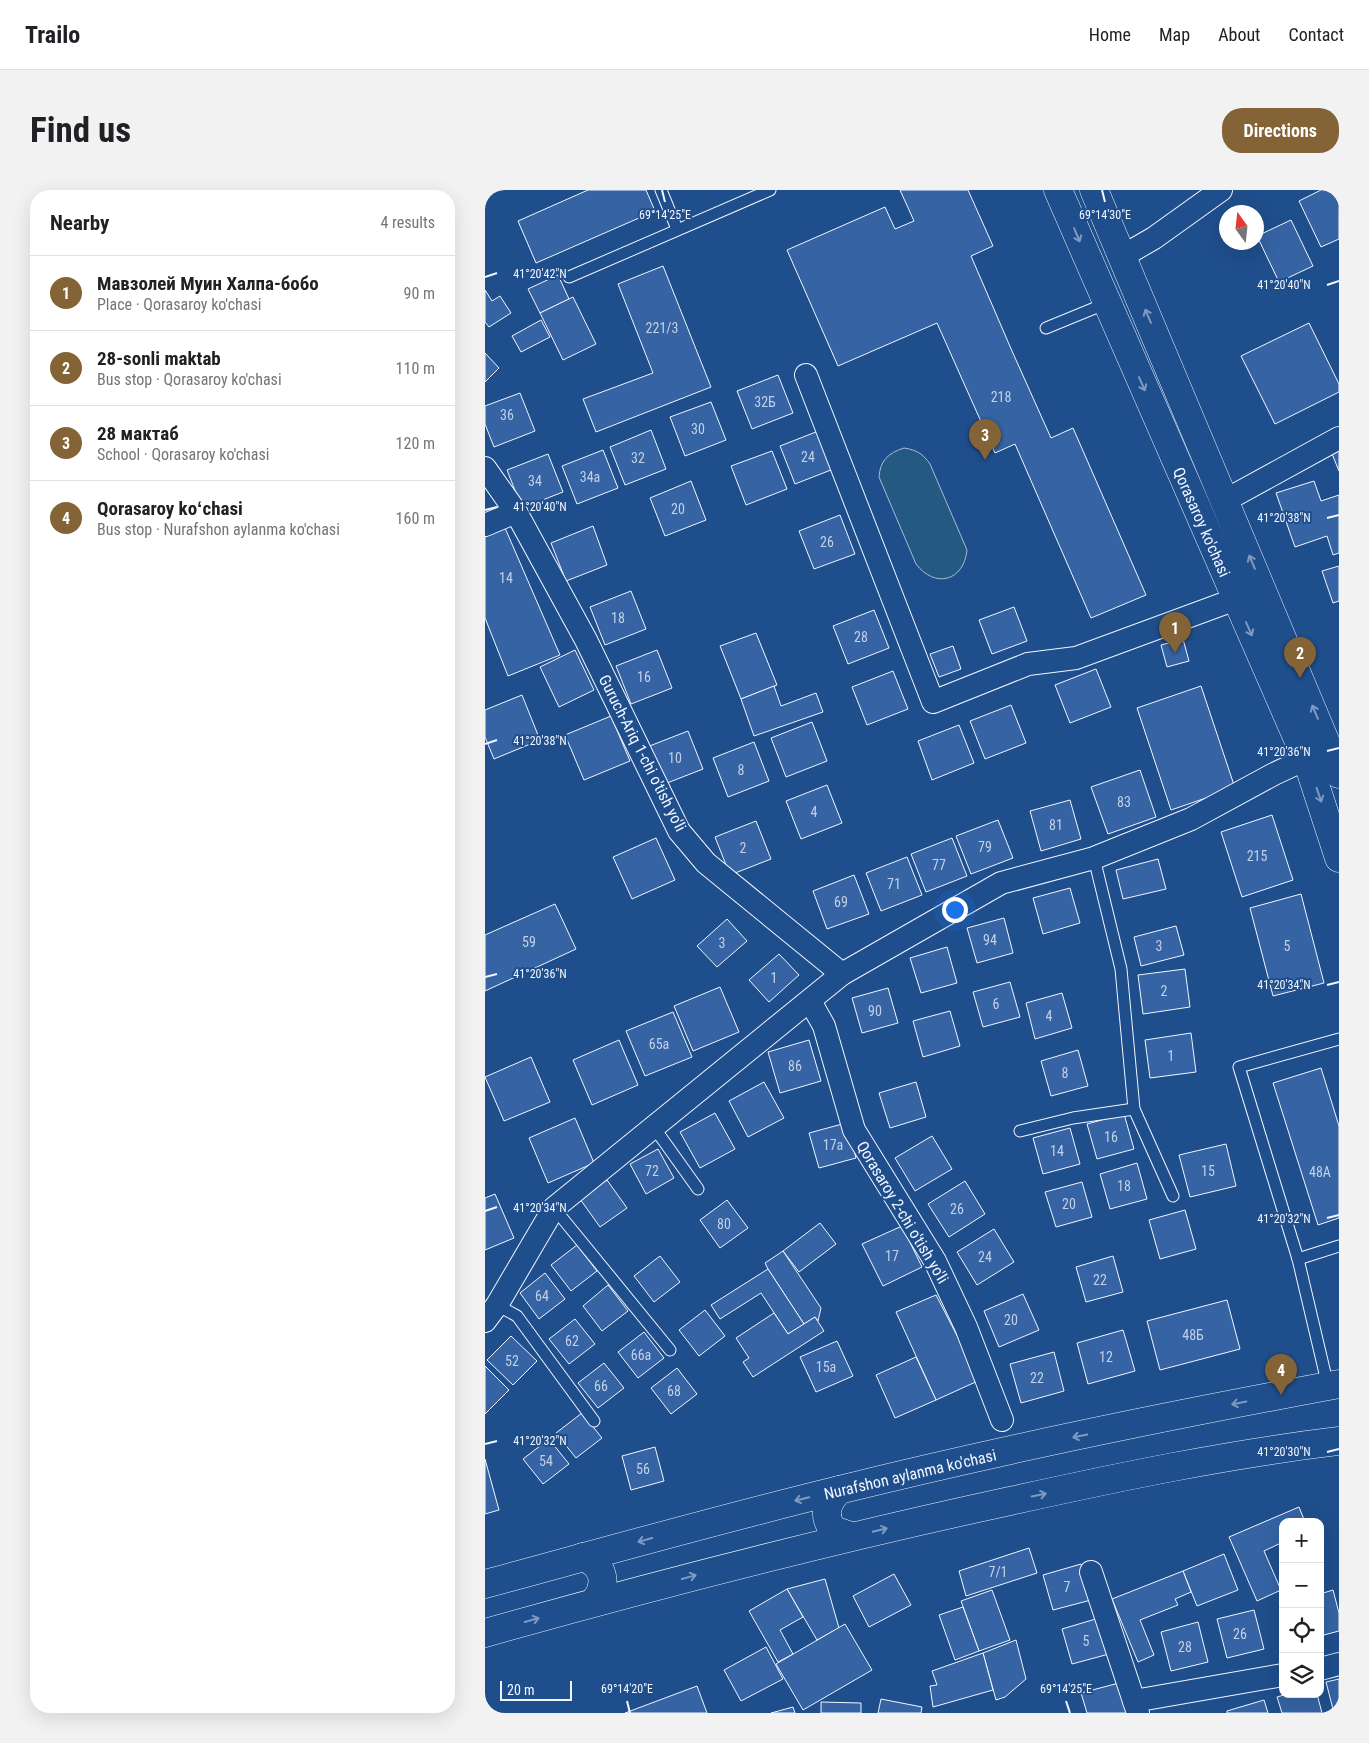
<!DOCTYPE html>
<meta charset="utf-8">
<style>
:root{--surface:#fff;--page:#f2f2f2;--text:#202124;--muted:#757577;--line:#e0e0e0;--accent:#846436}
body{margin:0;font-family:"Roboto Condensed",sans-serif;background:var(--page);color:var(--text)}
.controls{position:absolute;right:15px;bottom:15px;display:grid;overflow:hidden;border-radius:10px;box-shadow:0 5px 20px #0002}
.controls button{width:45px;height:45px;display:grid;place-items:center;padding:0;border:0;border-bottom:1px solid var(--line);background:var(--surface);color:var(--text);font:25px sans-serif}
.compass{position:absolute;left:734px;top:15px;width:45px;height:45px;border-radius:50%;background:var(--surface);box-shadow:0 5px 20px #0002;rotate:345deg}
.scale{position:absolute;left:15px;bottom:12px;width:72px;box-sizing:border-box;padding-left:5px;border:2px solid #f2f6ff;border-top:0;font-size:14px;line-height:18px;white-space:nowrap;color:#f2f6ff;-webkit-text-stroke:4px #1f4e8c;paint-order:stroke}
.you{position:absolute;left:469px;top:719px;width:18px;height:18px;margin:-12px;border:4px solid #fff;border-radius:50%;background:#1a73e8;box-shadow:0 0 0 8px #1a73e833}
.badge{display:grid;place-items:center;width:32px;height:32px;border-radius:50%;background:var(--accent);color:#fff;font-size:16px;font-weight:700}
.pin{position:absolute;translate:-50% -41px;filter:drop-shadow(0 1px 2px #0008)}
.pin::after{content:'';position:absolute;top:26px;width:18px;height:15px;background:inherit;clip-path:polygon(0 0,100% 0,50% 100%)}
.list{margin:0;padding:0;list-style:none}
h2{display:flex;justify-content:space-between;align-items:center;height:65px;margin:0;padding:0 20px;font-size:21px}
h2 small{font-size:16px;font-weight:400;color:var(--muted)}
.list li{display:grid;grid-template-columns:32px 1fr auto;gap:15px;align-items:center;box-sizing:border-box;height:75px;padding:0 20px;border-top:1px solid var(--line)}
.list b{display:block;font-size:19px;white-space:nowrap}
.list p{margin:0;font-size:16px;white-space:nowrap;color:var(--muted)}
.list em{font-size:16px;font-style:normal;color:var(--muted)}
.icon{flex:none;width:28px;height:28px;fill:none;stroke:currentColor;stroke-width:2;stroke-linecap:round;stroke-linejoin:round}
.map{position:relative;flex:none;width:854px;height:1523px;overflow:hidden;border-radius:20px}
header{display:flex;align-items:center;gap:30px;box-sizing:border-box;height:70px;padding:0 25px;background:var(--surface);border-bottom:1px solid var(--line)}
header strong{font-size:24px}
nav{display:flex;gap:28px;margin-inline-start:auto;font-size:18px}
.intro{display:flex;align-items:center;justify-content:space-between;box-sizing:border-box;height:120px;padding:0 30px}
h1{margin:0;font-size:35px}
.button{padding:12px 22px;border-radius:20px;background:var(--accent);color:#fff;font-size:18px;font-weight:700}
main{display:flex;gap:30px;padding:0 30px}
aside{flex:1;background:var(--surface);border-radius:20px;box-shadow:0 5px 20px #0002}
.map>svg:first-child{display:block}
.green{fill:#245a82;stroke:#a8bbd7}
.building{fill:#3563a3;stroke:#f2f6ff}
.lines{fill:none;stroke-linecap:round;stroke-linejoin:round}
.service-casing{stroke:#f2f6ff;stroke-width:13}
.minor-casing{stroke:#f2f6ff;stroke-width:24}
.secondary-casing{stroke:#f2f6ff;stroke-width:29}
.primary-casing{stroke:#f2f6ff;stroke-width:29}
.service{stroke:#1f4e8c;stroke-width:11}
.minor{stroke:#1f4e8c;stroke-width:22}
.secondary{stroke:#1f4e8c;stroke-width:28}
.primary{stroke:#1f4e8c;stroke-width:28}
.oneway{stroke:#7e9ac0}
.ticks{fill:none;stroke:#f2f6ff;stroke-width:2}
.labels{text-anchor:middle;stroke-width:4;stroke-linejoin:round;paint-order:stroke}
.number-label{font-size:14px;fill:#c3d1e8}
.street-label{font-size:16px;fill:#f2f6ff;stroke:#1f4e8c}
.ticks-label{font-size:12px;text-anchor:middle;fill:#f2f6ff;stroke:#1f4e8c;stroke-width:4;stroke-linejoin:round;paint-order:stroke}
</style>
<header>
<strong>Trailo</strong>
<nav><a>Home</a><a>Map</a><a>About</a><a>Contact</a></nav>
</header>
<div class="intro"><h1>Find us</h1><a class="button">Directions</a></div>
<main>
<aside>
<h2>Nearby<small>4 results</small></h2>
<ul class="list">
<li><span class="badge">1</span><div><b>Мавзолей Муин Халпа-бобо</b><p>Place · Qorasaroy ko'chasi</p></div><em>90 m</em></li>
<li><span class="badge">2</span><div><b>28-sonli maktab</b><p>Bus stop · Qorasaroy ko'chasi</p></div><em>110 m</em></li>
<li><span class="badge">3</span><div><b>28 мактаб</b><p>School · Qorasaroy ko'chasi</p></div><em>120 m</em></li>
<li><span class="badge">4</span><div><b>Qorasaroy koʻchasi</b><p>Bus stop · Nurafshon aylanma ko'chasi</p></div><em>160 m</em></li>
</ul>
</aside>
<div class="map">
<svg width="854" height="1523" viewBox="0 0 854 1523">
<rect width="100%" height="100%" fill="#1f4e8c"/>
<path class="green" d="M 419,258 C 432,260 438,264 445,274 L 482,360 C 479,391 450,399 431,374 L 394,287 C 395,271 403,263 419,258 Z"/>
<g class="building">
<polygon points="103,0 161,0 170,21 51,73 33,31"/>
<polygon points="415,0 483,0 508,56 486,66 527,161 566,248 588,238 661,405 606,428 530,254 510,263 452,133 353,176 302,60 400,17 410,39 429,31"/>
<polygon points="836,0 851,0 854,6 854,49 836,57 814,11"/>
<polygon points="806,30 828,76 794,92 772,46"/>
<polygon points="178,76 226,197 111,242 98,209 168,183 133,94"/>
<polygon points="73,85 84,109 55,123 43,99"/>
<polygon points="0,100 7,111 15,106 26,123 4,137 0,132"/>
<polygon points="88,107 111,154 78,170 55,123"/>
<polygon points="56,130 65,147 36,162 27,146"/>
<polygon points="824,133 854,194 854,202 790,234 756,166"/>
<polygon points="0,163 14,178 0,192"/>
<polygon points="293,185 308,223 267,239 252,201"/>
<polygon points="35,203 50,241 9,257 0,234 0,216"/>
<polygon points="226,212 241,250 200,266 185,227"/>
<polygon points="166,240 181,279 140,295 125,257"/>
<polygon points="336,240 351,278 310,294 295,256"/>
<polygon points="854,255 854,281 845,259"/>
<polygon points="118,260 133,298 92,314 77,276"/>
<polygon points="287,261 302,299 261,315 246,276"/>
<polygon points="63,264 78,302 37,318 22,280"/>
<polygon points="206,291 221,330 180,346 165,308"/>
<polygon points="829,291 836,311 854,305 854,363 848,365 842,346 810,357 791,303"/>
<polygon points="355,325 370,364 329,379 314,341"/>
<polygon points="108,336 122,375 81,391 66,353"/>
<polygon points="20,338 75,465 23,486 0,428 0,347"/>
<polygon points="854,376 854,411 848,413 837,381"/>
<polygon points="146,401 161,439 120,455 105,417"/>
<polygon points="529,417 542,451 507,464 494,430"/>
<polygon points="389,420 404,458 363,474 348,436"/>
<polygon points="271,443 292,495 256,509 235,456"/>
<polygon points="698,449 704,471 682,477 676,455"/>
<polygon points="468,456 476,479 454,487 445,464"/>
<polygon points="90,460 109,500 74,517 55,477"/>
<polygon points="172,460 187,498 146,514 131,476"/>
<polygon points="611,479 626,517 585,533 570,495"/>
<polygon points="408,481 423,519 382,535 367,497"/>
<polygon points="289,496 296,516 331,503 338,522 269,546 256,509"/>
<polygon points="716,496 750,598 686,620 652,518"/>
<polygon points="37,505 55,550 9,569 0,547 0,520"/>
<polygon points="526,515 541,553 500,569 485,531"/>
<polygon points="126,526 145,571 99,590 80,545"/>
<polygon points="327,532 342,571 301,587 286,548"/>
<polygon points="474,535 489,573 447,590 433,551"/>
<polygon points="203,541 218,579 177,595 162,557"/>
<polygon points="269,552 284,591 243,607 228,568"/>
<polygon points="655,580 671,627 623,644 606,597"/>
<polygon points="342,595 357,633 316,649 301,611"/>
<polygon points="585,610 596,649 556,661 545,621"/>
<polygon points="787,625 808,690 757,707 736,642"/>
<polygon points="513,630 528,668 486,684 471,646"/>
<polygon points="271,631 286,669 245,685 230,647"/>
<polygon points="171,648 190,690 147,709 128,667"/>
<polygon points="467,648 482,686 441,702 426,664"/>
<polygon points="422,667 437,705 396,721 381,683"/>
<polygon points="673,669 681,699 638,709 631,680"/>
<polygon points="369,685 384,724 342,739 328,701"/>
<polygon points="585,698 595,733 558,744 548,708"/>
<polygon points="816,704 839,793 788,806 765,718"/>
<polygon points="70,714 91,759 0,801 0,745"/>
<polygon points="519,728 528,763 492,773 482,738"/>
<polygon points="242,729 262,751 232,777 212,756"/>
<polygon points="691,736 699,765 656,776 649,747"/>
<polygon points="462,757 472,793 436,803 425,768"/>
<polygon points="294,764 314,785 284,812 264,790"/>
<polygon points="700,779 705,817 658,824 653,785"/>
<polygon points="525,792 535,827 498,837 488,802"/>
<polygon points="235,797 254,842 208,861 189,816"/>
<polygon points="403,798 413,833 377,843 367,808"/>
<polygon points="577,803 587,838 550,849 541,813"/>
<polygon points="465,821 475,856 438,867 428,831"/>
<polygon points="188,822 207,867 160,886 141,841"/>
<polygon points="706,843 711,882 665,888 660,850"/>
<polygon points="134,850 153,895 107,915 88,870"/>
<polygon points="324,850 336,891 295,903 283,862"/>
<polygon points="593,860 603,896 566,906 556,871"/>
<polygon points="46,867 65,912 19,931 0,887"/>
<polygon points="836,878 854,936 854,1028 833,1035 788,893"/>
<polygon points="279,892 299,928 263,947 244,911"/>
<polygon points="431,892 441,927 405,938 394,903"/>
<polygon points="230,923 250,959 215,978 195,942"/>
<polygon points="639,924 649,959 612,969 602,934"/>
<polygon points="90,928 109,973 63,993 44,948"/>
<polygon points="361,933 371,968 334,978 324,943"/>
<polygon points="585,938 595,974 558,984 548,948"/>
<polygon points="447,946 467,979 430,1001 410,968"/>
<polygon points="741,954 751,996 705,1007 694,965"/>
<polygon points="173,959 189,988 161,1004 145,974"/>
<polygon points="652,973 662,1009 625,1019 615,984"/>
<polygon points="122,990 142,1018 115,1037 95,1009"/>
<polygon points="480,991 500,1024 464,1047 443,1014"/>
<polygon points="597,992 607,1027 571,1037 560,1002"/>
<polygon points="10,1004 29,1048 0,1060 0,1008"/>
<polygon points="242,1010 263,1038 235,1058 215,1030"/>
<polygon points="700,1020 711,1059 675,1069 664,1030"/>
<polygon points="335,1033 351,1054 314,1082 298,1061"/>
<polygon points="417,1036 437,1077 398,1096 377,1054"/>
<polygon points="509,1039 529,1072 492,1095 472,1062"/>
<polygon points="92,1055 112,1081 86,1101 66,1075"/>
<polygon points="298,1061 336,1118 333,1131 330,1127 319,1134 283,1079 280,1073"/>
<polygon points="175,1066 195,1092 169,1112 149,1086"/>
<polygon points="628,1066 638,1102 601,1112 591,1077"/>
<polygon points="283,1079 319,1134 303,1144 276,1103 235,1129 226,1115"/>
<polygon points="60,1083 80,1109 54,1129 35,1103"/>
<polygon points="123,1095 143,1121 117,1141 98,1116"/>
<polygon points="538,1104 554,1140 514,1157 499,1121"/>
<polygon points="451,1105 495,1190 451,1210 411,1122"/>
<polygon points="742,1110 755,1159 675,1180 662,1131"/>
<polygon points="220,1120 240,1146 214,1166 194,1140"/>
<polygon points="289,1123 303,1144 330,1127 339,1141 268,1187 258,1172 264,1168 251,1148"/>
<polygon points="90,1129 110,1154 84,1174 64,1149"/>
<polygon points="638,1140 650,1181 603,1194 592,1153"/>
<polygon points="159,1142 179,1168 153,1188 133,1162"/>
<polygon points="26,1146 52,1171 28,1195 2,1170"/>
<polygon points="352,1151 368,1186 331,1202 315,1167"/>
<polygon points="569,1162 579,1201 536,1213 525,1174"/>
<polygon points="431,1167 451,1210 410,1228 391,1185"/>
<polygon points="119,1173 139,1198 113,1218 93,1193"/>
<polygon points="0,1176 24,1200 0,1224"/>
<polygon points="192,1178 212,1204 186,1224 166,1198"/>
<polygon points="97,1223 117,1248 91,1268 71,1243"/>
<polygon points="64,1249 84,1274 58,1294 38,1269"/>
<polygon points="170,1257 179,1291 146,1300 137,1266"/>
<polygon points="0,1269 14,1320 0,1324"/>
<polygon points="814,1317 820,1332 798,1332 798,1352 779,1361 796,1400 772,1411 744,1347"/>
<polygon points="544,1358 552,1383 481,1406 474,1381"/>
<polygon points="739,1364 753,1400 712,1416 698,1381"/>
<polygon points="596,1374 606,1410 568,1420 558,1385"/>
<polygon points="698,1381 706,1402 690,1409 693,1415 655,1430 669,1465 653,1472 627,1409"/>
<polygon points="409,1384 426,1415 384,1437 368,1406"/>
<polygon points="340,1389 354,1438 332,1450 302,1399"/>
<polygon points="302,1399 318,1427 295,1440 308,1464 293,1472 264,1421"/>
<polygon points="507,1400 525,1450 494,1461 476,1411"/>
<polygon points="848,1400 854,1423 854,1441 835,1446 835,1404"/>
<polygon points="478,1417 494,1461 470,1470 454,1425"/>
<polygon points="769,1420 779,1459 742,1468 732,1429"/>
<polygon points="614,1428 624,1464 587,1474 577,1439"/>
<polygon points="713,1432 723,1472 686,1481 676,1442"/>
<polygon points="360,1434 387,1480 318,1520 291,1474"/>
<polygon points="531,1450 541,1489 520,1507 511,1510 498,1463"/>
<polygon points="281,1457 298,1489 256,1511 239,1480"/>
<polygon points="498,1463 508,1500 448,1517 445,1496 452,1495 447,1481"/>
<polygon points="854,1489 854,1523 849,1523 841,1492"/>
<polygon points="634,1493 642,1523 602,1523 596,1503"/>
<polygon points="212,1496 222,1523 140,1523"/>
<polygon points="802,1504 832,1504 837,1523 797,1523 792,1507"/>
<polygon points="396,1509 437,1517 436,1523 393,1523"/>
<polygon points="779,1510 783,1523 742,1523 742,1521"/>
<polygon points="336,1512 376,1513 376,1523 336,1523"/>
<polygon points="308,1517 310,1523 286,1523"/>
</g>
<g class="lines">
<g class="service-casing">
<g id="service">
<polyline points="176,0 192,39"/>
<polyline points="84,87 285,0"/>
<polyline points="561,138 622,113"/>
<polyline points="609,668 636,779 649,919 688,1006"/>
<polyline points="168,936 213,999"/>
<polyline points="535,941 588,928 649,919"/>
<polyline points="69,1018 185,1160"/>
<polyline points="813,1069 854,1056"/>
<polyline points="12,1115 32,1126 109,1231"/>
<polyline points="843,1196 813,1069 754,877 854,849"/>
</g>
</g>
<g class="minor-casing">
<g id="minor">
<polyline points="638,66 669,48 736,0"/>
<polyline points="321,185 448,512 543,474 591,468 751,409"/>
<polyline points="0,278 31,322 101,450 194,641 221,673 357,784"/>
<polyline points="741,310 854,248"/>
<polyline points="0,335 31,322"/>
<polyline points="325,811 339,836 369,940 450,1071 481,1137 517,1230"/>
<polyline points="0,1131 12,1115 69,1018 357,784 516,693 609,668 706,629 789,584 836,562"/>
<polyline points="606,1382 653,1523"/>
<polyline points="835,1479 854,1474"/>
<polyline points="649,1511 798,1485"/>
</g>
</g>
<g class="secondary-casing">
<g id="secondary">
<polyline points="573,0 822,570 854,668"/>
<polyline points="609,0 854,584"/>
</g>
</g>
<g class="primary-casing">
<g id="primary">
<path d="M 354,1300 C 342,1312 337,1325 348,1340 L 366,1346"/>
<path d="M 98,1367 C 120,1375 123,1395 109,1412"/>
<path d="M 0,1394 C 118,1362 235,1329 354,1300 C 519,1259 686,1225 854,1194"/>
<path d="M 0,1443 C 174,1394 349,1349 525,1311 C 634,1287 743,1264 854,1251"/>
</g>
</g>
<use href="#service" class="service"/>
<use href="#minor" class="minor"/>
<use href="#secondary" class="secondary"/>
<use href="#primary" class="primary"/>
</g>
<defs><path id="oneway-shaft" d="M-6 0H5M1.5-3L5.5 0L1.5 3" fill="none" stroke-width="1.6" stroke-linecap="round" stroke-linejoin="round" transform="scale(1.25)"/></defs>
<g class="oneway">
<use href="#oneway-shaft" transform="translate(592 45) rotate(67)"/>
<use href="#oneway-shaft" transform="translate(663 126) rotate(-113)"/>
<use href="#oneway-shaft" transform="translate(657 194) rotate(66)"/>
<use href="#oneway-shaft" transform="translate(767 372) rotate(-113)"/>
<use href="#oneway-shaft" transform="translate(764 439) rotate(66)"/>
<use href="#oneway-shaft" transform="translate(830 522) rotate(-113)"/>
<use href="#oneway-shaft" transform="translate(834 605) rotate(71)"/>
<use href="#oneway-shaft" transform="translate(754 1213) rotate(169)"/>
<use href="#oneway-shaft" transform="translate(595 1246) rotate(168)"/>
<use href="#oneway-shaft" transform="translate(554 1305) rotate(-12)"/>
<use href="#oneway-shaft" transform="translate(317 1309) rotate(166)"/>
<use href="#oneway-shaft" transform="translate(395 1340) rotate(-13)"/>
<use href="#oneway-shaft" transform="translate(160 1350) rotate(165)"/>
<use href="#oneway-shaft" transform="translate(204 1387) rotate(-15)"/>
<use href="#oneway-shaft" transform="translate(47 1430) rotate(-16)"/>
</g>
<path class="ticks" d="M 177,0 L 180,12M 617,0 L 620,12M 0,87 L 12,83M 842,95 L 854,91M 0,320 L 12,317M 842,328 L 854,325M 0,554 L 12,550M 842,561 L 854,558M 0,787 L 12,784M 842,795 L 854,792M 0,1021 L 12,1017M 842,1028 L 854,1025M 0,1254 L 12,1251M 842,1262 L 854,1259M 142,1511 L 145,1523M 581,1511 L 585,1523"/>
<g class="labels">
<g class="number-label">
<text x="177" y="143">221/3</text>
<text x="516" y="212">218</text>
<text x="280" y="217">32Б</text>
<text x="22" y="230">36</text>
<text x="213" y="244">30</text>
<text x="323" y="272">24</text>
<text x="153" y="273">32</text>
<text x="105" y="292">34а</text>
<text x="50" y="296">34</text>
<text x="193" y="324">20</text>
<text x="342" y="357">26</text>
<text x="21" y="393">14</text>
<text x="133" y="433">18</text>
<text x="376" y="452">28</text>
<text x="159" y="492">16</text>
<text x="190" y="573">10</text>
<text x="256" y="585">8</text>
<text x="639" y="617">83</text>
<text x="329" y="627">4</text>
<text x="571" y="640">81</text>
<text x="500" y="662">79</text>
<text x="258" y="663">2</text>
<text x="772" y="671">215</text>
<text x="454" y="680">77</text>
<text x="409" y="699">71</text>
<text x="356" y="717">69</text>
<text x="505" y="755">94</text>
<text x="44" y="757">59</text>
<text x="237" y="758">3</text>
<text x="674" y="761">3</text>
<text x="802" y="761">5</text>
<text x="289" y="793">1</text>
<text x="679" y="806">2</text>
<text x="511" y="819">6</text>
<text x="390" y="826">90</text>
<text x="564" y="831">4</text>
<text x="174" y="859">65a</text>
<text x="686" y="871">1</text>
<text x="310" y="881">86</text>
<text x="580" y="888">8</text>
<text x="626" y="952">16</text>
<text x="348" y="960">17a</text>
<text x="572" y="966">14</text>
<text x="167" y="986">72</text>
<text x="723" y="986">15</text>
<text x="835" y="987">48A</text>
<text x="639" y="1001">18</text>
<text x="584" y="1019">20</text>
<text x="472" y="1024">26</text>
<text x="239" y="1039">80</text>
<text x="407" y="1071">17</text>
<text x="500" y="1072">24</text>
<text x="615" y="1095">22</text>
<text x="57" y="1111">64</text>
<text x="526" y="1135">20</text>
<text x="708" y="1150">48Б</text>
<text x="87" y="1156">62</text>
<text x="156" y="1170">66a</text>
<text x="621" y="1172">12</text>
<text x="27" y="1176">52</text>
<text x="341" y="1182">15a</text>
<text x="552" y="1193">22</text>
<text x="116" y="1201">66</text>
<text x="189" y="1206">68</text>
<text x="61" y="1276">54</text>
<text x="158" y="1284">56</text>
<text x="513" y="1387">7/1</text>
<text x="582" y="1402">7</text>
<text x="755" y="1449">26</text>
<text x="601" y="1456">5</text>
<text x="700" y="1462">28</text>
</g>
<g class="street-label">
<text transform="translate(717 332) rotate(66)" y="6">Qorasaroy ko'chasi</text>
<text transform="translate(158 563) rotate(63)" y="6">Guruch-Ariq 1-chi o'tish yo'li</text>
<text transform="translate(418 1022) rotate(59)" y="6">Qorasaroy 2-chi o'tish yo'li</text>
<text transform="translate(425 1284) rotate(-13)" y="6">Nurafshon aylanma ko'chasi</text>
</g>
</g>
<g class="ticks-label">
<text x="180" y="29">69°14'25"E</text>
<text x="620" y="29">69°14'30"E</text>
<text x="55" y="88">41°20'42"N</text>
<text x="799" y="99">41°20'40"N</text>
<text x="55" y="321">41°20'40"N</text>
<text x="799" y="332">41°20'38"N</text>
<text x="55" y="555">41°20'38"N</text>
<text x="799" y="566">41°20'36"N</text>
<text x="55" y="788">41°20'36"N</text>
<text x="799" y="799">41°20'34"N</text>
<text x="55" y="1022">41°20'34"N</text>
<text x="799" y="1033">41°20'32"N</text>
<text x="55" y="1255">41°20'32"N</text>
<text x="799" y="1266">41°20'30"N</text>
<text x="142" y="1503">69°14'20"E</text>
<text x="581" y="1503">69°14'25"E</text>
</g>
</svg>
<div class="controls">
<button>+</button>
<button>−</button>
<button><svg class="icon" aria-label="locate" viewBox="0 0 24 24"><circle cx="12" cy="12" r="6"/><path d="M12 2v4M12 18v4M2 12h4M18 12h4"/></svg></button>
<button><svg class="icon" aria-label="layers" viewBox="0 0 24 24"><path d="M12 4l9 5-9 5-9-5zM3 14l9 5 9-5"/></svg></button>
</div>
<svg class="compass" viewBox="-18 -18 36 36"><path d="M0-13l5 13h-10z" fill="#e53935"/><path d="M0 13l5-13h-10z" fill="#757577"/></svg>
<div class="scale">20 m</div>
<div class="you"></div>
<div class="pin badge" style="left:690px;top:463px">1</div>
<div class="pin badge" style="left:815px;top:488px">2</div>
<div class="pin badge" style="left:500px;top:270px">3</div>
<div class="pin badge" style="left:796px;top:1205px">4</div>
</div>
</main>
